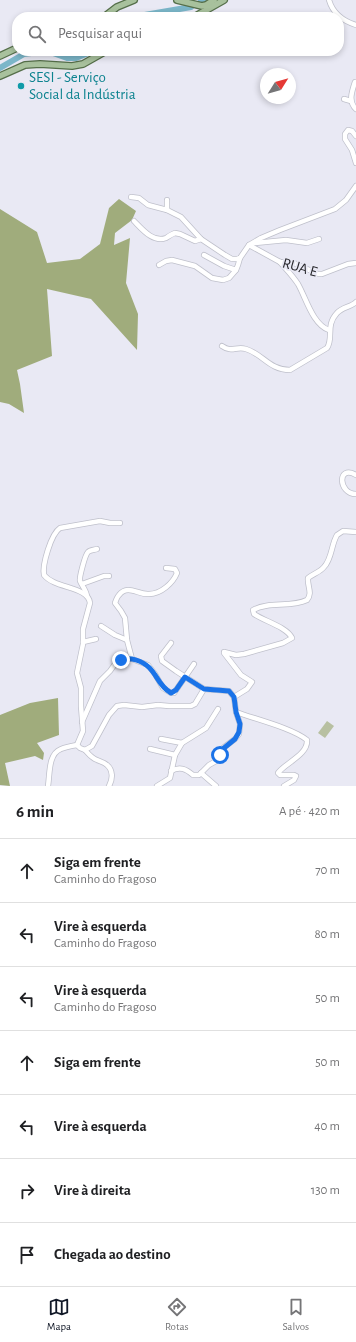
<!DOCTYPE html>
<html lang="pt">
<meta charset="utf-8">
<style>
:root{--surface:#fff;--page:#f6f6f6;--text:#202124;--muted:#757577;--line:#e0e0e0;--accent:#111827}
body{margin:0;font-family:"Alegreya Sans",sans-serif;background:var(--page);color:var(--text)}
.compass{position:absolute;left:260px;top:68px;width:36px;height:36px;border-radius:50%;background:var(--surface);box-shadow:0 2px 6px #0003;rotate:53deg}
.stop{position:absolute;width:12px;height:12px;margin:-9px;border:3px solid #1a73e8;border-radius:50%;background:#fff}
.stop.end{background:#1a73e8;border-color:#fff;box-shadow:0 1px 4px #0008}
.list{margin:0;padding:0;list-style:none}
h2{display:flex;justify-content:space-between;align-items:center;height:52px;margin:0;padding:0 16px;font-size:17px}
h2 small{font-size:13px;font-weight:400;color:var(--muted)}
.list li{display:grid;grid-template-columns:26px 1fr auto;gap:12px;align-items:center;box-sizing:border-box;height:64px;padding:0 16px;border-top:1px solid var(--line)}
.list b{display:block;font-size:15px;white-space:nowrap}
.list p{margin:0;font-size:13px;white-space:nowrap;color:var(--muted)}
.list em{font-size:13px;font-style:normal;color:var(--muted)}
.icon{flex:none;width:22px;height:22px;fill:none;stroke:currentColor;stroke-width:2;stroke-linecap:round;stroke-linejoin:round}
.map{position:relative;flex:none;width:356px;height:786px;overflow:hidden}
.search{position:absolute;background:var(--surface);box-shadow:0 2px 6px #0003;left:12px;right:12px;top:12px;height:44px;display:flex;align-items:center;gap:10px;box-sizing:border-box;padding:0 14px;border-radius:16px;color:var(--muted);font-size:15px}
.sheet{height:500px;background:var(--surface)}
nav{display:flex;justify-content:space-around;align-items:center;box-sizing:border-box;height:56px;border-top:1px solid var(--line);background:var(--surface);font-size:11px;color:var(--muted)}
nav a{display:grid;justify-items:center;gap:2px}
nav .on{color:var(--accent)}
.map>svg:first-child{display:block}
.green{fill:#b8c0a1}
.forest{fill:#a0ac7c}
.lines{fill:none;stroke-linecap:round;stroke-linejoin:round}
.river{stroke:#7bb6c9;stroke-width:6}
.minor-casing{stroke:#bfc0cb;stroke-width:6}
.major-casing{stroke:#556f4a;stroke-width:8}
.minor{stroke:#fff;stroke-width:4.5}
.major{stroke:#a8c19d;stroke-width:5.5}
.route{stroke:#1a73e8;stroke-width:5}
.culture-dot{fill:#0f9aa8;stroke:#e9e9f4;stroke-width:1.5}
.labels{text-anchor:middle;stroke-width:3.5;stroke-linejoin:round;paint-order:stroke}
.culture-label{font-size:15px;fill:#0d838f;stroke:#e9e9f4;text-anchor:start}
.street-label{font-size:15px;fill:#26262a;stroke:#e9e9f4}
</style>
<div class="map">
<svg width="356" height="786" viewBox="0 0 356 786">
<rect width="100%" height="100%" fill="#e9e9f4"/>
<polygon class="green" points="327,721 334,726 325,738 318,733"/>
<g class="forest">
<polygon points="119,199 136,211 132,220 115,233 114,245 130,238 126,283 138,314 137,350 91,299 47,289 52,356 17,370 20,384 24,413 9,404 0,402 0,209 37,232 47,263 80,259 100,244 109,208"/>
<polygon points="58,698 59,735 37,743 44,753 43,760 35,756 5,763 10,786 0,785 0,715 30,703"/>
</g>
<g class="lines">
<g class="river">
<polyline points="201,1 203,0"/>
<polyline points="133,17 191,7"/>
<polyline points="0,68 24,54 38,52 53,53 67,58 76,58 93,51"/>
</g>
<g class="minor-casing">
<g id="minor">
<path d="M 329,0 C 333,14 343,21 356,25"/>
<path d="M 355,82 C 352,91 348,102 356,109"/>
<polyline points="344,99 351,101"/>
<polyline points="356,136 352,131 348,130 345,134 345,139 352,150 356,163"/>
<polyline points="131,197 139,198 148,205 167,210 181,217 201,239 225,255 232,259 237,259 240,258 249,245 261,238 280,230 335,209 346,200 356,186"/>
<polyline points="167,210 167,200"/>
<path d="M 134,221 C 142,229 153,243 166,238 C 169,236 172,234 175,233 L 180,234 L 195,241 L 201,239"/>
<polyline points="255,243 286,240 307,243 319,239"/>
<polyline points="249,245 280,262 294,263 318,274 322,274 348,264 356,263"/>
<polyline points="204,255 224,266 236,270 238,265 240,258"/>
<path d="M 280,262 C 286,269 293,276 298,284 C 306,298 313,325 329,330"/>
<polyline points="159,265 166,261 172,260 195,266 212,278 223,280 229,278 236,270"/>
<path d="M 222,346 C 232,353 236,346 246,349 C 263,354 269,370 290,370 L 327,348 C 334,338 325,326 337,313 C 342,307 351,307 356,302"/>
<path d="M 356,475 C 337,464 338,494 356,494"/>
<path d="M 166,568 L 175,569 L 177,573 C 173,583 161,594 149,594 C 138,595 128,584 119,595 C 117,597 116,600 115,603 L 121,611 L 125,618 L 127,640 L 132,659 L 148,665 L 155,674 L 163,688 L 171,693 L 174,693 L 194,664"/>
<polyline points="82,584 104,576 109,576"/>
<path d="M 87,596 C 86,590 82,586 80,581 C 79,578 85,555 88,552 C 90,550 94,550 97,549"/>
<polyline points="101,626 115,635 127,640"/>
<polyline points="83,642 96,639"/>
<path d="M 171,643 L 161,656 L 162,661 L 176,671 L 204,689 L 229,691 L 234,697 L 236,712 L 240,724 L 239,734 L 235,739 L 223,748 L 218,760 L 209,765 L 199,775 L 193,775 C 186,769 180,766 171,771"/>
<path d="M 234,697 L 247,689 L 252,682 L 241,675 L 224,653 L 224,652 L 236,655 L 244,654 L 283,643 L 292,638 C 287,627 264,621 254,614 L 253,610 C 269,601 291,608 307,600 C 313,593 307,586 308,578 C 313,574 320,572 324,567 C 332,559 331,545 337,535 L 343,531 L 356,532"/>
<path d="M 236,712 C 255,719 292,728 307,740 C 308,755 285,763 278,773 L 280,775 L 294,775 L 296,776 L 294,780 L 284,786"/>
<polyline points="82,722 100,681 110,671 115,664 125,658 132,659"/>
<polyline points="161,739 182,743 206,728 218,709"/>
<path d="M 77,745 L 83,731 L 81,706 L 81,688 L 77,673 L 83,644 L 83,629 L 90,603 C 88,586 55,589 44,575 C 42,565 51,534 60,528 L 100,521 L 110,523 L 120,523"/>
<polyline points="77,745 80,748 85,750 92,746 109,715 117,706 124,705 142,707 158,705 169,706 191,706 195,704 204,689"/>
<polyline points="150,749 175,755"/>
<path d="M 85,750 C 87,752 89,755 92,757 C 96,761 103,761 107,765 C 113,770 113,779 109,786"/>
<polyline points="201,773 216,786"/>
<path d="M 48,786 C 50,774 48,754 61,749 C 66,747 71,746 77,745"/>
<polyline points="157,786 170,778 175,755 182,743"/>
</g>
</g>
<g class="major-casing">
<g id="major">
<polyline points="177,0 202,6 206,5 214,0"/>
<polyline points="104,17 117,7 134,0"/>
<polyline points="194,17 224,0"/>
<polyline points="0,56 17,48"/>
<polyline points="0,76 25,65 40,64 72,66 83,64 106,51"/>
</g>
</g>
<use href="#minor" class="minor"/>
<use href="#major" class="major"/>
</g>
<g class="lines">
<path class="route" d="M 121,660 C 126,658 130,658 136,660 C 158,667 154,683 171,693 L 176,690 L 185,677 L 204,689 L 229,691 L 234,697 L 236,712 L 240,724 L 239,732 L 235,739 L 224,748 L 220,755"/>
</g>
<circle class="culture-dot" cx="21" cy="86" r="4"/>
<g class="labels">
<g class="culture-label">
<text x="29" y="82">SESI - Serviço<tspan x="29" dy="17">Social da Indústria</tspan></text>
</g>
<g class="street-label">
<text transform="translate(300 267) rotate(16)" y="5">RUA E</text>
</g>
</g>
</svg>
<svg class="compass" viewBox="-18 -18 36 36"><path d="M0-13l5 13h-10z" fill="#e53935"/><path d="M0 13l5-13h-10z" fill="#757577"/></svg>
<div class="stop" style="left:220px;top:755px"></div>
<div class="stop end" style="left:121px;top:660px"></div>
<div class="search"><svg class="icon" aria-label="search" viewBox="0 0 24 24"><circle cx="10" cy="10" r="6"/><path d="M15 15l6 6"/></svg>Pesquisar aqui</div>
</div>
<section class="sheet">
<h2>6 min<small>A pé · 420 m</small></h2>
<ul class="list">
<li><svg class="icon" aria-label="ahead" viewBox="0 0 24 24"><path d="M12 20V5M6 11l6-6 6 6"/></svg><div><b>Siga em frente</b><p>Caminho do Fragoso</p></div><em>70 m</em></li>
<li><svg class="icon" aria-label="left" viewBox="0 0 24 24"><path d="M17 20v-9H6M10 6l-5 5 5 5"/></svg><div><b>Vire à esquerda</b><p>Caminho do Fragoso</p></div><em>80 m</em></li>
<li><svg class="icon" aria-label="left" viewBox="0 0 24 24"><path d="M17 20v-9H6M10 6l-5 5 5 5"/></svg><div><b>Vire à esquerda</b><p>Caminho do Fragoso</p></div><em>50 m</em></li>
<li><svg class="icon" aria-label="ahead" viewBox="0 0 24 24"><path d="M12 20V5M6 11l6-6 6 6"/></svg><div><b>Siga em frente</b></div><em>50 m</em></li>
<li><svg class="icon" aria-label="left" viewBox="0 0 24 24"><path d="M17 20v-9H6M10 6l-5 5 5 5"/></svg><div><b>Vire à esquerda</b></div><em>40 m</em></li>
<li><svg class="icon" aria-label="right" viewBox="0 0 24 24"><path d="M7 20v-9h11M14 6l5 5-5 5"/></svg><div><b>Vire à direita</b></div><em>130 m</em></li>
<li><svg class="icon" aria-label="arrive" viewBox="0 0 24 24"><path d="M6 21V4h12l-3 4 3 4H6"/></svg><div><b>Chegada ao destino</b></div></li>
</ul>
</section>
<nav>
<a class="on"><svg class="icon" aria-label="map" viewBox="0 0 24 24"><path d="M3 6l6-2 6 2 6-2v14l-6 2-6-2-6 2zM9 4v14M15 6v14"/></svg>Mapa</a>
<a><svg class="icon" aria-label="directions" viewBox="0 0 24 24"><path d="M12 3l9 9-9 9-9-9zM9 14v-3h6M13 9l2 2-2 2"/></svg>Rotas</a>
<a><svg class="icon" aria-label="saved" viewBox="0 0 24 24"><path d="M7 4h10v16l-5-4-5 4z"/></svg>Salvos</a>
</nav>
